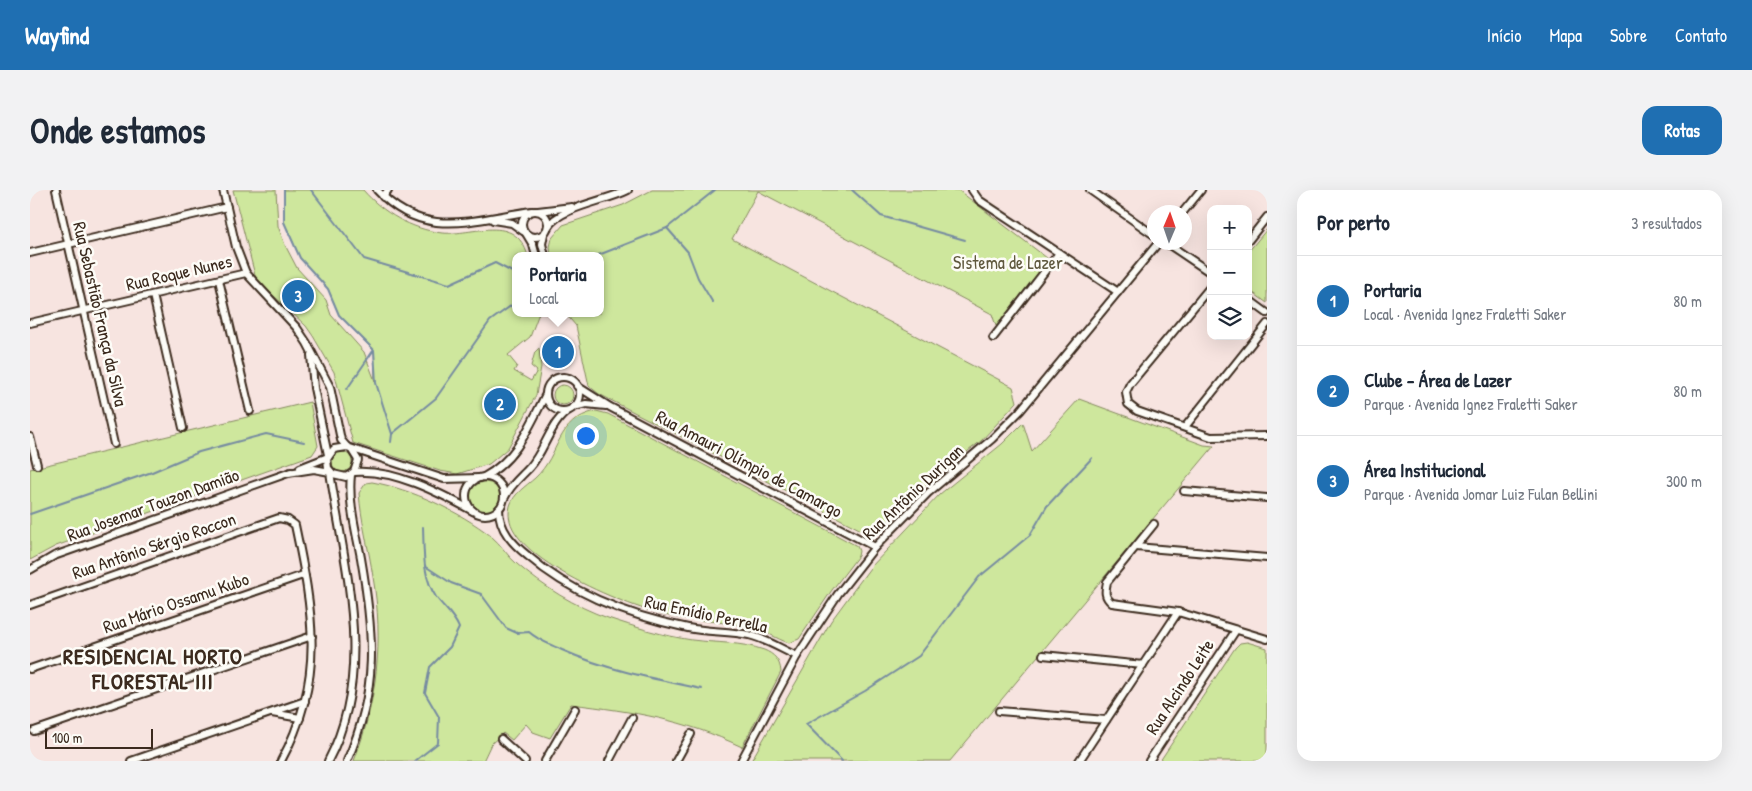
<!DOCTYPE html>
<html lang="pt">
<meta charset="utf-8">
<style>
:root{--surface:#fff;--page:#f2f2f3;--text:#1f2937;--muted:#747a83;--line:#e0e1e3;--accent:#1f6fb2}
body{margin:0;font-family:"Patrick Hand",sans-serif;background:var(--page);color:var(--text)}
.controls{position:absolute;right:15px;top:15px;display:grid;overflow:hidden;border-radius:10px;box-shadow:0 5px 20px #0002}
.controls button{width:45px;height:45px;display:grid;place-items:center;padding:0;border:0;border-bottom:1px solid var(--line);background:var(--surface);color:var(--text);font:25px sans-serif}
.compass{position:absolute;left:1117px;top:15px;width:45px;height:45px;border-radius:50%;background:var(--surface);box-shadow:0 5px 20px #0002;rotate:2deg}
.scale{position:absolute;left:15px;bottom:12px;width:108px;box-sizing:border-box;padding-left:5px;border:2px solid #3b2a1e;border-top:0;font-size:14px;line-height:18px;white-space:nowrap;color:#3b2a1e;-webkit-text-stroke:4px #fdfcf7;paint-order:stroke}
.you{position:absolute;left:555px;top:245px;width:18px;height:18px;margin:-12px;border:4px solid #fff;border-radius:50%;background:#1a73e8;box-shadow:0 0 0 8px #1a73e833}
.badge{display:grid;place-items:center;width:32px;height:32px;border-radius:50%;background:var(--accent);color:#fff;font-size:16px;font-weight:700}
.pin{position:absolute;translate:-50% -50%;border:2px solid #fff;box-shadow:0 1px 5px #0006}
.popup{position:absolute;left:482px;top:62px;width:92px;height:65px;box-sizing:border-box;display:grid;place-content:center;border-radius:10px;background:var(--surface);filter:drop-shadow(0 1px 4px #0005);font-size:16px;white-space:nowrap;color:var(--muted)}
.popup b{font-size:19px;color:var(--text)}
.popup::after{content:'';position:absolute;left:50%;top:100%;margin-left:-10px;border:10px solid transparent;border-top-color:var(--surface)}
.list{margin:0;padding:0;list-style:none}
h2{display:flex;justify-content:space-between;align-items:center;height:65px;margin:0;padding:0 20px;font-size:21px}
h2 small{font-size:16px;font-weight:400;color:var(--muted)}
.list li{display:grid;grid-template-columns:32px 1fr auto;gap:15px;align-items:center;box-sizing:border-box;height:90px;padding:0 20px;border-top:1px solid var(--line)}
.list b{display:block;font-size:19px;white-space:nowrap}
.list p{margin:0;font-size:16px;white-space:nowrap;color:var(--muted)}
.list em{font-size:16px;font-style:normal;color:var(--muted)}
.icon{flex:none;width:28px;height:28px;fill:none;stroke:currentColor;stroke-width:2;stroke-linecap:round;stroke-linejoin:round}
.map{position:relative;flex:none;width:1237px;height:571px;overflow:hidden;border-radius:15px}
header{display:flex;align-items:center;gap:30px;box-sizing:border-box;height:70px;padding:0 25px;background:var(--accent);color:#fff}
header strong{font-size:24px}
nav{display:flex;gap:28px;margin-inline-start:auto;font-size:18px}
.intro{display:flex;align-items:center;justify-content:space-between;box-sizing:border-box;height:120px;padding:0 30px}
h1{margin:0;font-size:35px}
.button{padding:12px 22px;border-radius:15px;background:var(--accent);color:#fff;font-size:18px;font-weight:700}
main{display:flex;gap:30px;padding:0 30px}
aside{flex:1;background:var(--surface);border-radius:15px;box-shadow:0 5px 20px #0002}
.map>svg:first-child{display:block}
.green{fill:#cee79d;stroke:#84885e}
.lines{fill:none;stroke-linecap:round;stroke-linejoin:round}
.stream{stroke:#768ba1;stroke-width:2}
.minor-casing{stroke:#3b2a1e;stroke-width:10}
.minor{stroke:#fdfcf7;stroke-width:6}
.labels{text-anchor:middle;stroke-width:5;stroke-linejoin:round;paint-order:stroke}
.park-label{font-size:18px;fill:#60593e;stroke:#fdfcf7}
.street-label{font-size:18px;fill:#3b2a1e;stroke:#fdfcf7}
.district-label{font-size:22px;font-weight:bold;letter-spacing:1px;fill:#3b2a1e;stroke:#fdfcf7}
</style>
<header>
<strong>Wayfind</strong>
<nav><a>Início</a><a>Mapa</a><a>Sobre</a><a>Contato</a></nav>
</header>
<div class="intro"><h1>Onde estamos</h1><a class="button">Rotas</a></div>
<main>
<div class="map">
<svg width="1237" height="571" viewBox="0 0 1237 571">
<rect width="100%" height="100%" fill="#f7e4e0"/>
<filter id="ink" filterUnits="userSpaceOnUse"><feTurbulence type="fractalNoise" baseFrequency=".02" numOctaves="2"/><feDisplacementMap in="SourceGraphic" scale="10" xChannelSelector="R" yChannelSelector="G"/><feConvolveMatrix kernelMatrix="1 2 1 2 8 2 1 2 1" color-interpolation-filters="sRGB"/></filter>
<g filter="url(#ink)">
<g class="green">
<path d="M 203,0 L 246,0 L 248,36 L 255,55 L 267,78 L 296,110 L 301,125 L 334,162 L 345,191 L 344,161 L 309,125 L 298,99 L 270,68 L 254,32 L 254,0 L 333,0 C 353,23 381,39 412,43 C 443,46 485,22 498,66 L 486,66 L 486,123 L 509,123 L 500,147 L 478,165 L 487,176 L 484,181 L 501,191 L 507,181 L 501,176 L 505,162 L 509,158 L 511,177 L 506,205 L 478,258 L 459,274 L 427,284 L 410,281 L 323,253 L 304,182 L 283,146 L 276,136 L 226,89 Z"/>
<polygon points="622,0 928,0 1017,68 1017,72 966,136 962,124 728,1 702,49 983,197 987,212 951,251 901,290 844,345 839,344 569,204 559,196 546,136 535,123 570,123 570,66 521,66 520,57 522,48 533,35 593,15"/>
<polygon points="1237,39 1237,113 1218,99 1218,62"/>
<circle cx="533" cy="205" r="10"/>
<polygon points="1049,209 1174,255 1184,256 920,571 721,571 801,431 840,378 910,304 972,254 993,233 1002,261"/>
<polygon points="280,212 288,256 282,265 26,356 0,370 0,279"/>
<path d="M 566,221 L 578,224 L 827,356 L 829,361 L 828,366 L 802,400 L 769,449 L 759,453 C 746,449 735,440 721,437 C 692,431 663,431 634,425 C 597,416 466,365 480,316 C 483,304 496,296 505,288 C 531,264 525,230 566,221 Z"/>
<circle cx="312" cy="272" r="10"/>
<path d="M 342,292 C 381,299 429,321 461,346 C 471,354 477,366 487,374 C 512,396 546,417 578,428 C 605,437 634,446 662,450 C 685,453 712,452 734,460 C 744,464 750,470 751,482 L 712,557 C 653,529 605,522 541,514 L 520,548 L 503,542 L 496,534 L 482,550 L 473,543 L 461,554 L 453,571 L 324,571 C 347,511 354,451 343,387 C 339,359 331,331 329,303 L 336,293 Z"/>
<circle cx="455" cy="307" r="15"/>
<polygon points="1217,452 1237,458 1237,571 1130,571 1205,458 1210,453"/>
</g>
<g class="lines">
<g class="stream">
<polyline points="254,0 254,32 270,68 298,99 309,125 344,160 346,193 362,244 361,252"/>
<polyline points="281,0 334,69 419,94 465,73 486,84"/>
<polyline points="822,0 851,26 935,50"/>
<polyline points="637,38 658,62 668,88 683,113"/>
<polyline points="566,66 637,38 685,0"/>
<polyline points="317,199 343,161"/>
<polyline points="362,244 406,208 460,131 486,112"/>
<polyline points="0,324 122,282 169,262 236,244 274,252"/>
<path d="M 395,376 L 421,393 L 451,404 L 476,438 L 487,443 L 499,442 C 509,451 520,454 532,460 C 577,480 624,489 672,499"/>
<path d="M 385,571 L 408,553 L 409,527 L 395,503 L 400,477 L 420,457 L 429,438 C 424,425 414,418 406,407 C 392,386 394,360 393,337"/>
<polyline points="812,571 776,534 835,501 889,466 949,387 1000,345 1017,316 1062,268"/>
</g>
<g class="minor-casing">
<g id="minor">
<polyline points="26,0 84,254"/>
<polyline points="193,0 206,57 216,83 267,138 277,153 300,197 311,250 317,257"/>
<path d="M 347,0 C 394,51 443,29 502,21"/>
<polyline points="942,0 949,10 1088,102"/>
<polyline points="1060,0 1124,45"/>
<polyline points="353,7 358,0"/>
<circle cx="505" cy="34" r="13"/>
<polyline points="508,21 542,17"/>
<polyline points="1153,22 1171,0"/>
<polyline points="463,30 482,33 493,41"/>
<path d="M 518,37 C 529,17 577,11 598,0"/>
<polyline points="514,44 512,54 515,66"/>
<polyline points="497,45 503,55 506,66"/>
<polyline points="1218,51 1237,27"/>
<polyline points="1135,52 1181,83"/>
<polyline points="0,63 197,17"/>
<polyline points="189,90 220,221"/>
<polyline points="1181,96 1100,194 1096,202 1098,214 1107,221 1181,247 1237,246"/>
<polyline points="123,105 153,238"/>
<polyline points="1218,109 1237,123"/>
<polyline points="0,133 216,83"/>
<polyline points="963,148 1029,63"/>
<polyline points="281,165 284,198 298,265"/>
<circle cx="533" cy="204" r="17"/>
<polyline points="547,196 580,217 845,357"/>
<polyline points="544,217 556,214 576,216"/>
<polyline points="1155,237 1237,134"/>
<polyline points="0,247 7,275"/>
<polyline points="321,259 328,270 324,282 316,287 303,284 298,278 297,269 304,259 317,257 414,289 450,288"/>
<polyline points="270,278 298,267"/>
<path d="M 324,282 C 364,279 408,302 443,321"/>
<path d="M 258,283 L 284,279 L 300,282 C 314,376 346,481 298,571"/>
<circle cx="455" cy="306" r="19"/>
<path d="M 454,287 C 487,269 499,237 516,204"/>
<polyline points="1154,301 1237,308"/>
<path d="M 475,307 C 481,294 491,287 500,277 C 516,259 520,231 541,219"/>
<path d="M 469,319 C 469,340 483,354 498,366 C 543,405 600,426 658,438 C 678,442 699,441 719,445 C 736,449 751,459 767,466"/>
<path d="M 1124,334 L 1077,392 C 1075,401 1074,407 1082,413 L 1148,422 L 1237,449"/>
<polyline points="1106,357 1237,368"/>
<polyline points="0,380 24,366 261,282"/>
<path d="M 0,415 L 249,328 L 258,330 L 265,335 C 283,421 296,489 251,571"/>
<polyline points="1013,465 1113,475"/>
<polyline points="0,479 273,385"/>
<polyline points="969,521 1076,530"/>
<polyline points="242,523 270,528"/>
<polyline points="4,541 282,446"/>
<polyline points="471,549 495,571"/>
<polyline points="101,571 275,511"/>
<path d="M 317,571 C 349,499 344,444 331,368 C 326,341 318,312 321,285"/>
<polyline points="515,571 545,519"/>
<polyline points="579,571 602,528"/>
<polyline points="646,571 661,544"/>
<polyline points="711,571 767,466 808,404 845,357 898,303 962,249 990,221 1129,52"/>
<polyline points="1049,571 1148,422"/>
<polyline points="1119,571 1206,440"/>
</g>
</g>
<use href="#minor" class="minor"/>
</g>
</g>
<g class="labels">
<g class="park-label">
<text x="978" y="79">Sistema de Lazer</text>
</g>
<g class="street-label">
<text transform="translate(149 83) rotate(-13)" y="6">Rua Roque Nunes</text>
<text transform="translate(70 124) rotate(77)" y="6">Rua Sebastião França da Silva</text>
<text transform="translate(719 274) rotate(28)" y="6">Rua Amauri Olímpio de Camargo</text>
<text transform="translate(883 302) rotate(-43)" y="6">Rua Antônio Durigan</text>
<text transform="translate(123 315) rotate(-20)" y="6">Rua Josemar Touzon Damião</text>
<text transform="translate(124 356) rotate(-19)" y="6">Rua Antônio Sérgio Roccon</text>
<text transform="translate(146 413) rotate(-19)" y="6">Rua Mário Ossamu Kubo</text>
<text transform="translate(676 424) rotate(12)" y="6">Rua Emídio Perrella</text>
<text transform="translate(1150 497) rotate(-57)" y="6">Rua Alcindo Leite</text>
</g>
<g class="district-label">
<text x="123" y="474">RESIDENCIAL HORTO<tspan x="123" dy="25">FLORESTAL III</tspan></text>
</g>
</g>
</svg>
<div class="controls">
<button>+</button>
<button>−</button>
<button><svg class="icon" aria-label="layers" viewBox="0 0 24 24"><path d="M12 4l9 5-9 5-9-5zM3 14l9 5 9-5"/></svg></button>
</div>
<svg class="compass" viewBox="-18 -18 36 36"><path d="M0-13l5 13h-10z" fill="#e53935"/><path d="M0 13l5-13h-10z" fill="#747a83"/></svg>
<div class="scale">100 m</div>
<div class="you"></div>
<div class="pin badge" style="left:528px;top:162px">1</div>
<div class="popup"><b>Portaria</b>Local</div>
<div class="pin badge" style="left:470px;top:214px">2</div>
<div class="pin badge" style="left:268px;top:106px">3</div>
</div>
<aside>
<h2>Por perto<small>3 resultados</small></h2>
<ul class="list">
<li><span class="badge">1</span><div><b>Portaria</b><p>Local · Avenida Ignez Fraletti Saker</p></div><em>80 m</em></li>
<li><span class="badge">2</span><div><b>Clube - Área de Lazer</b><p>Parque · Avenida Ignez Fraletti Saker</p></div><em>80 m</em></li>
<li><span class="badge">3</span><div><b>Área Institucional</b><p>Parque · Avenida Jomar Luiz Fulan Bellini</p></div><em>300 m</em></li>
</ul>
</aside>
</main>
